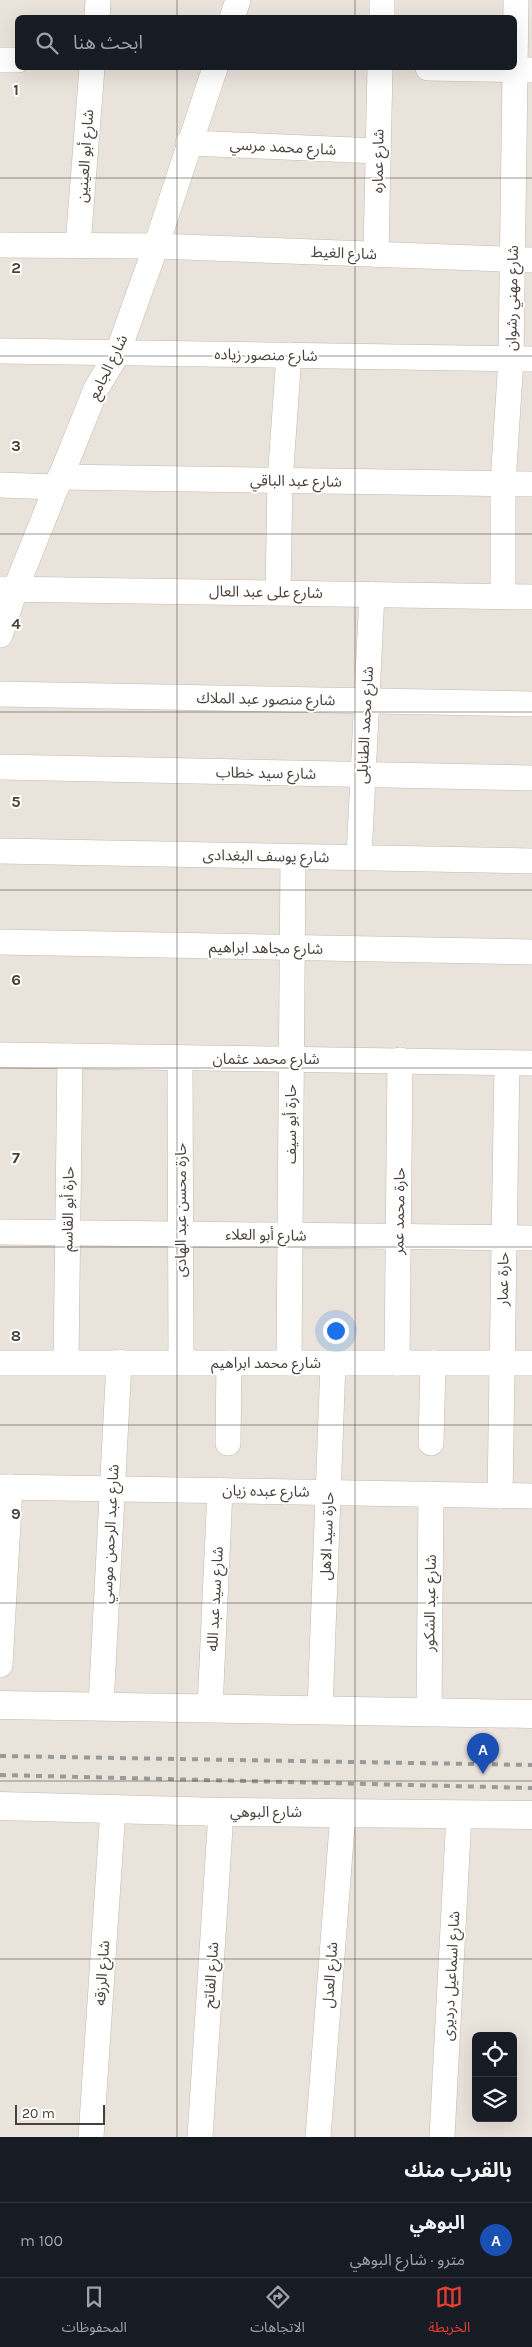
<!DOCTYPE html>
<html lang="ar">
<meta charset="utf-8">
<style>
:root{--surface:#171b24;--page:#242831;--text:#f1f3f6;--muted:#9ea1a6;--line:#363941;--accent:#e83d31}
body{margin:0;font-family:Karla,"Noto Sans Arabic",sans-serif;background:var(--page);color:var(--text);direction:rtl}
.controls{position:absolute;right:15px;bottom:15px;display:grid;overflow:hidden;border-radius:8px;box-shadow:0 5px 20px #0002}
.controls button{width:45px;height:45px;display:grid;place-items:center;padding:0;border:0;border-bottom:1px solid var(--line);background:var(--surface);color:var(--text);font:25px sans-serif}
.scale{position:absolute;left:15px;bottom:12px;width:90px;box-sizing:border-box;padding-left:5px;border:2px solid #49423b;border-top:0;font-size:14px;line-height:18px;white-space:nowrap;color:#49423b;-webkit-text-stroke:4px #fff;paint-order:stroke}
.you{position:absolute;left:335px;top:1330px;width:18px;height:18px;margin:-12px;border:4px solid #fff;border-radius:50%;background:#1a73e8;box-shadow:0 0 0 8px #1a73e833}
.badge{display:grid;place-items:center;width:32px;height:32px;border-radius:50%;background:var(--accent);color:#fff;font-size:16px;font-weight:700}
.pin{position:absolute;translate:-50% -41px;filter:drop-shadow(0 1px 2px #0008)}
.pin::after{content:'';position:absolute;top:26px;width:18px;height:15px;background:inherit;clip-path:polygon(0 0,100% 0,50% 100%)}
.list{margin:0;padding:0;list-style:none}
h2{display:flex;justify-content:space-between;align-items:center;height:65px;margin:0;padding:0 20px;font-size:21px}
h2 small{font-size:16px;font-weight:400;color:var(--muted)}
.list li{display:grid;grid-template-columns:32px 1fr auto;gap:15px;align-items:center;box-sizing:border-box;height:75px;padding:0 20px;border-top:1px solid var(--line)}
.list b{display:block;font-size:19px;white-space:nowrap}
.list p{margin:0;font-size:16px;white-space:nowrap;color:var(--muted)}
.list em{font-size:16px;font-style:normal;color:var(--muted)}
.icon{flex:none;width:28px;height:28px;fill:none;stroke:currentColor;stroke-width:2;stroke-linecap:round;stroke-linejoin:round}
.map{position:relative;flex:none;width:532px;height:2137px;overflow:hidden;direction:ltr}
.search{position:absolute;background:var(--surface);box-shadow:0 5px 20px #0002;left:15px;right:15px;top:15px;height:55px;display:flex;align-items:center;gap:12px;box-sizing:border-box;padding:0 18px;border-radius:8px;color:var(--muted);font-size:19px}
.sheet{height:140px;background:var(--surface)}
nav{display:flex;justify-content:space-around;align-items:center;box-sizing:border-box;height:70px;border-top:1px solid var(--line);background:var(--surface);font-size:14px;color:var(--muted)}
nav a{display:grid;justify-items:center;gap:2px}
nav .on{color:var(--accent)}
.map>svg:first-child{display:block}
.residential{fill:#e9e3db;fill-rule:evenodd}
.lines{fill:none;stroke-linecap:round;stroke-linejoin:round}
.minor-casing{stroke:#c0b9b0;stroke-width:26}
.tertiary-casing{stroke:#c0b9b0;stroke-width:29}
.minor{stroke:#fff;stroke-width:25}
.tertiary{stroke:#fff;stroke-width:28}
.rail{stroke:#9a9a9a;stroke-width:4;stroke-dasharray:6 6;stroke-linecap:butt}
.grid{fill:none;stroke:#49423b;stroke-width:1;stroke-opacity:0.55}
.labels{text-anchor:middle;stroke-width:4;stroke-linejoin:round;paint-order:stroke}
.street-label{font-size:15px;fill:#49423b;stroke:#fff}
.grid-label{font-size:16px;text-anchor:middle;font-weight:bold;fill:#49423b;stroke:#fff;stroke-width:4;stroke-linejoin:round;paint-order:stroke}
</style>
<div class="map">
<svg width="532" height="2137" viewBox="0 0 532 2137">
<rect width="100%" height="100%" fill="#f5f2ed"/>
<path class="residential" d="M 0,0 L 532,0 L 532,2137 L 0,2137 ZM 18,18 L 514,18 L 514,68 L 18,68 ZM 476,2036 L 513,2036 L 513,2118 L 476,2118 Z"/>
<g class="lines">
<g class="minor-casing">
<g id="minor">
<polyline points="97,18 98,0"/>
<polyline points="232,18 238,0"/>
<polyline points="382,18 382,0"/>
<polyline points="0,60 18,60"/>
<polyline points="428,68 532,70"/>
<polyline points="188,143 378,151"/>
<polyline points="0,245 156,246 532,260"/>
<polyline points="78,245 92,68"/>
<polyline points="376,254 380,68"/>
<polyline points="0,351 532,359"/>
<polyline points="60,477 532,484"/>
<polyline points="0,485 56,487"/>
<polyline points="0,589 532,597"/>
<polyline points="278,592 280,481 289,355"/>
<polyline points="503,596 503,483 511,359 516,0"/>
<polyline points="0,635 15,590 96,389 118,352 156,246 215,68"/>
<polyline points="0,694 532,704"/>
<polyline points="0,767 532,778"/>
<polyline points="0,851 532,861"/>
<polyline points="359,857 372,594"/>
<polyline points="0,942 532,952"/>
<polyline points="0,1055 532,1063"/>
<polyline points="180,1058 181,1362"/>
<polyline points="0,1232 532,1238"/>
<polyline points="66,1362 70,1056"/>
<polyline points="0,1363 532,1363"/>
<polyline points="289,1363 293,856"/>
<polyline points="397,1363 400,1060"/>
<polyline points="228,1443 229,1363"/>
<polyline points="431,1443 433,1363"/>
<polyline points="0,1487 532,1496"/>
<polyline points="500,1496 507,1063"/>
<polyline points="0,1665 10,1487"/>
<polyline points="101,1706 119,1362"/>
<polyline points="210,1708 220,1490"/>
<polyline points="320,1710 333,1363"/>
<polyline points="429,1712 431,1494"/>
<polyline points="91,2137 113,1809"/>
<polyline points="200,2137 221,1812"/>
<polyline points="318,2137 343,1813"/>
<polyline points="442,2137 459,1814"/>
</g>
</g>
<g class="tertiary-casing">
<g id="tertiary">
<polyline points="0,1705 532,1714"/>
<polyline points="0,1806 221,1812 532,1815"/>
</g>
</g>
<use href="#minor" class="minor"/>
<use href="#tertiary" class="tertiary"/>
<g class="rail">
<polyline points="0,1756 532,1765"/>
<polyline points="0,1775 532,1788"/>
</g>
</g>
<path class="grid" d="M 177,0 L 177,18M 355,0 L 355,18M 177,68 L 177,2137M 355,68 L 355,2137M 0,178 L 532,178M 0,356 L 532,356M 0,534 L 532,534M 0,712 L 532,712M 0,890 L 532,890M 0,1068 L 532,1068M 0,1247 L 532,1247M 0,1425 L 532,1425M 0,1603 L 532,1603M 0,1781 L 532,1781M 0,1959 L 532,1959"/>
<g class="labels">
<g class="street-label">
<text transform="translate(283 147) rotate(3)" y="5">شارع محمد مرسي</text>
<text transform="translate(85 156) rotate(-86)" y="5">شارع أبو العينين</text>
<text transform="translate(378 161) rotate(-89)" y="5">شارع عماره</text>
<text transform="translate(344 253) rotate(2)" y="5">شارع الغيط</text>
<text transform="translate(512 298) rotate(-89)" y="5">شارع مهني رشوان</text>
<text transform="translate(266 355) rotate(1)" y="5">شارع منصور زياده</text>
<text transform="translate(108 367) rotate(-64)" y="5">شارع الجامع</text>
<text transform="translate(296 481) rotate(1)" y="5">شارع عبد الباقي</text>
<text transform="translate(266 592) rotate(1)" y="5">شارع على عبد العال</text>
<text transform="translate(266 699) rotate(1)" y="5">شارع منصور عبد الملاك</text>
<text transform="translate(365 725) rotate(-87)" y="5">شارع محمد الطنابلى</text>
<text transform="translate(266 773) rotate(1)" y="5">شارع سيد خطاب</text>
<text transform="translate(266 856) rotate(1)" y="5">شارع يوسف البغدادى</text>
<text transform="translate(266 948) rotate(1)" y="5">شارع مجاهد ابراهيم</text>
<text x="266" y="1064">شارع محمد عثمان</text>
<text transform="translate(291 1124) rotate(-90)" y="5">حارة أبو سيف</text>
<text transform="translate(68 1209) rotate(-89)" y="5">حارة أبو القاسم</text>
<text transform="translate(181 1210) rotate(-90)" y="5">حارة محسن عبد الهادى</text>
<text transform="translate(399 1211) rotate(-89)" y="5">حارة محمد عمر</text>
<text transform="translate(266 1235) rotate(1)" y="5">شارع أبو العلاء</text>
<text transform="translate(503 1279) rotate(-89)" y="5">حارة عمار</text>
<text x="266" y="1368">شارع محمد ابراهيم</text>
<text transform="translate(266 1491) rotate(1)" y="5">شارع عبده زيان</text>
<text transform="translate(110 1534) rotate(-87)" y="5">شارع عبد الرحمن موسي</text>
<text transform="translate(327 1536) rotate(-88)" y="5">حارة سيد الاهل</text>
<text transform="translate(215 1599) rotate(-87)" y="5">شارع سيد عبد الله</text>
<text transform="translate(430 1603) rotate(-89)" y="5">شارع عبد الشكور</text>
<text x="266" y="1817">شارع البوهي</text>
<text transform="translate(102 1973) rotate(-86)" y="5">شارع الرزقه</text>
<text transform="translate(211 1975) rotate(-86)" y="5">شارع الفاتح</text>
<text transform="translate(330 1975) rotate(-86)" y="5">شارع العدل</text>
<text transform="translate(451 1976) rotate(-87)" y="5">شارع اسماعيل درديرى</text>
</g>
</g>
<g class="grid-label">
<text x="16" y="95">1</text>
<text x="16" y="273">2</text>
<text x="16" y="451">3</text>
<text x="16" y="629">4</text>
<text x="16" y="807">5</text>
<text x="16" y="985">6</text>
<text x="16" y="1163">7</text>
<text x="16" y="1341">8</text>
<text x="16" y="1519">9</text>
</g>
</svg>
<div class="controls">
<button><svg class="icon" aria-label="locate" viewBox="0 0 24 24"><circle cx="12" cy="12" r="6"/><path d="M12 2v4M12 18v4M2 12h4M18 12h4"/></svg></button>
<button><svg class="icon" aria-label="layers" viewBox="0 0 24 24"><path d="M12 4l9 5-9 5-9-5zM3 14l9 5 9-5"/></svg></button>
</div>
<div class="scale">20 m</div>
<div class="you"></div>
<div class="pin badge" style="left:483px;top:1774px;background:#1a4fb4">A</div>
<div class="search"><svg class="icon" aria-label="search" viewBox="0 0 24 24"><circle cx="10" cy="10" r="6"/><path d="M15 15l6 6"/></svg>ابحث هنا</div>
</div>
<section class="sheet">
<h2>بالقرب منك<small></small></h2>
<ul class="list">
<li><span class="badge" style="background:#1a4fb4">A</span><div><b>البوهي</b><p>مترو · شارع البوهي</p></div><em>100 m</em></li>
</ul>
</section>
<nav>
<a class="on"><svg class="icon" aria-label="map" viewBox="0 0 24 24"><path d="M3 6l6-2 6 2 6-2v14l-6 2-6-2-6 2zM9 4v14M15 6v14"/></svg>الخريطة</a>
<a><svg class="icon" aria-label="directions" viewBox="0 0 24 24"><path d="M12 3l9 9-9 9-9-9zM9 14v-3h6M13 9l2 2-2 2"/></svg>الاتجاهات</a>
<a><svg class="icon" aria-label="saved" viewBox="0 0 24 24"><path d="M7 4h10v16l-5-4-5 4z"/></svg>المحفوظات</a>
</nav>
